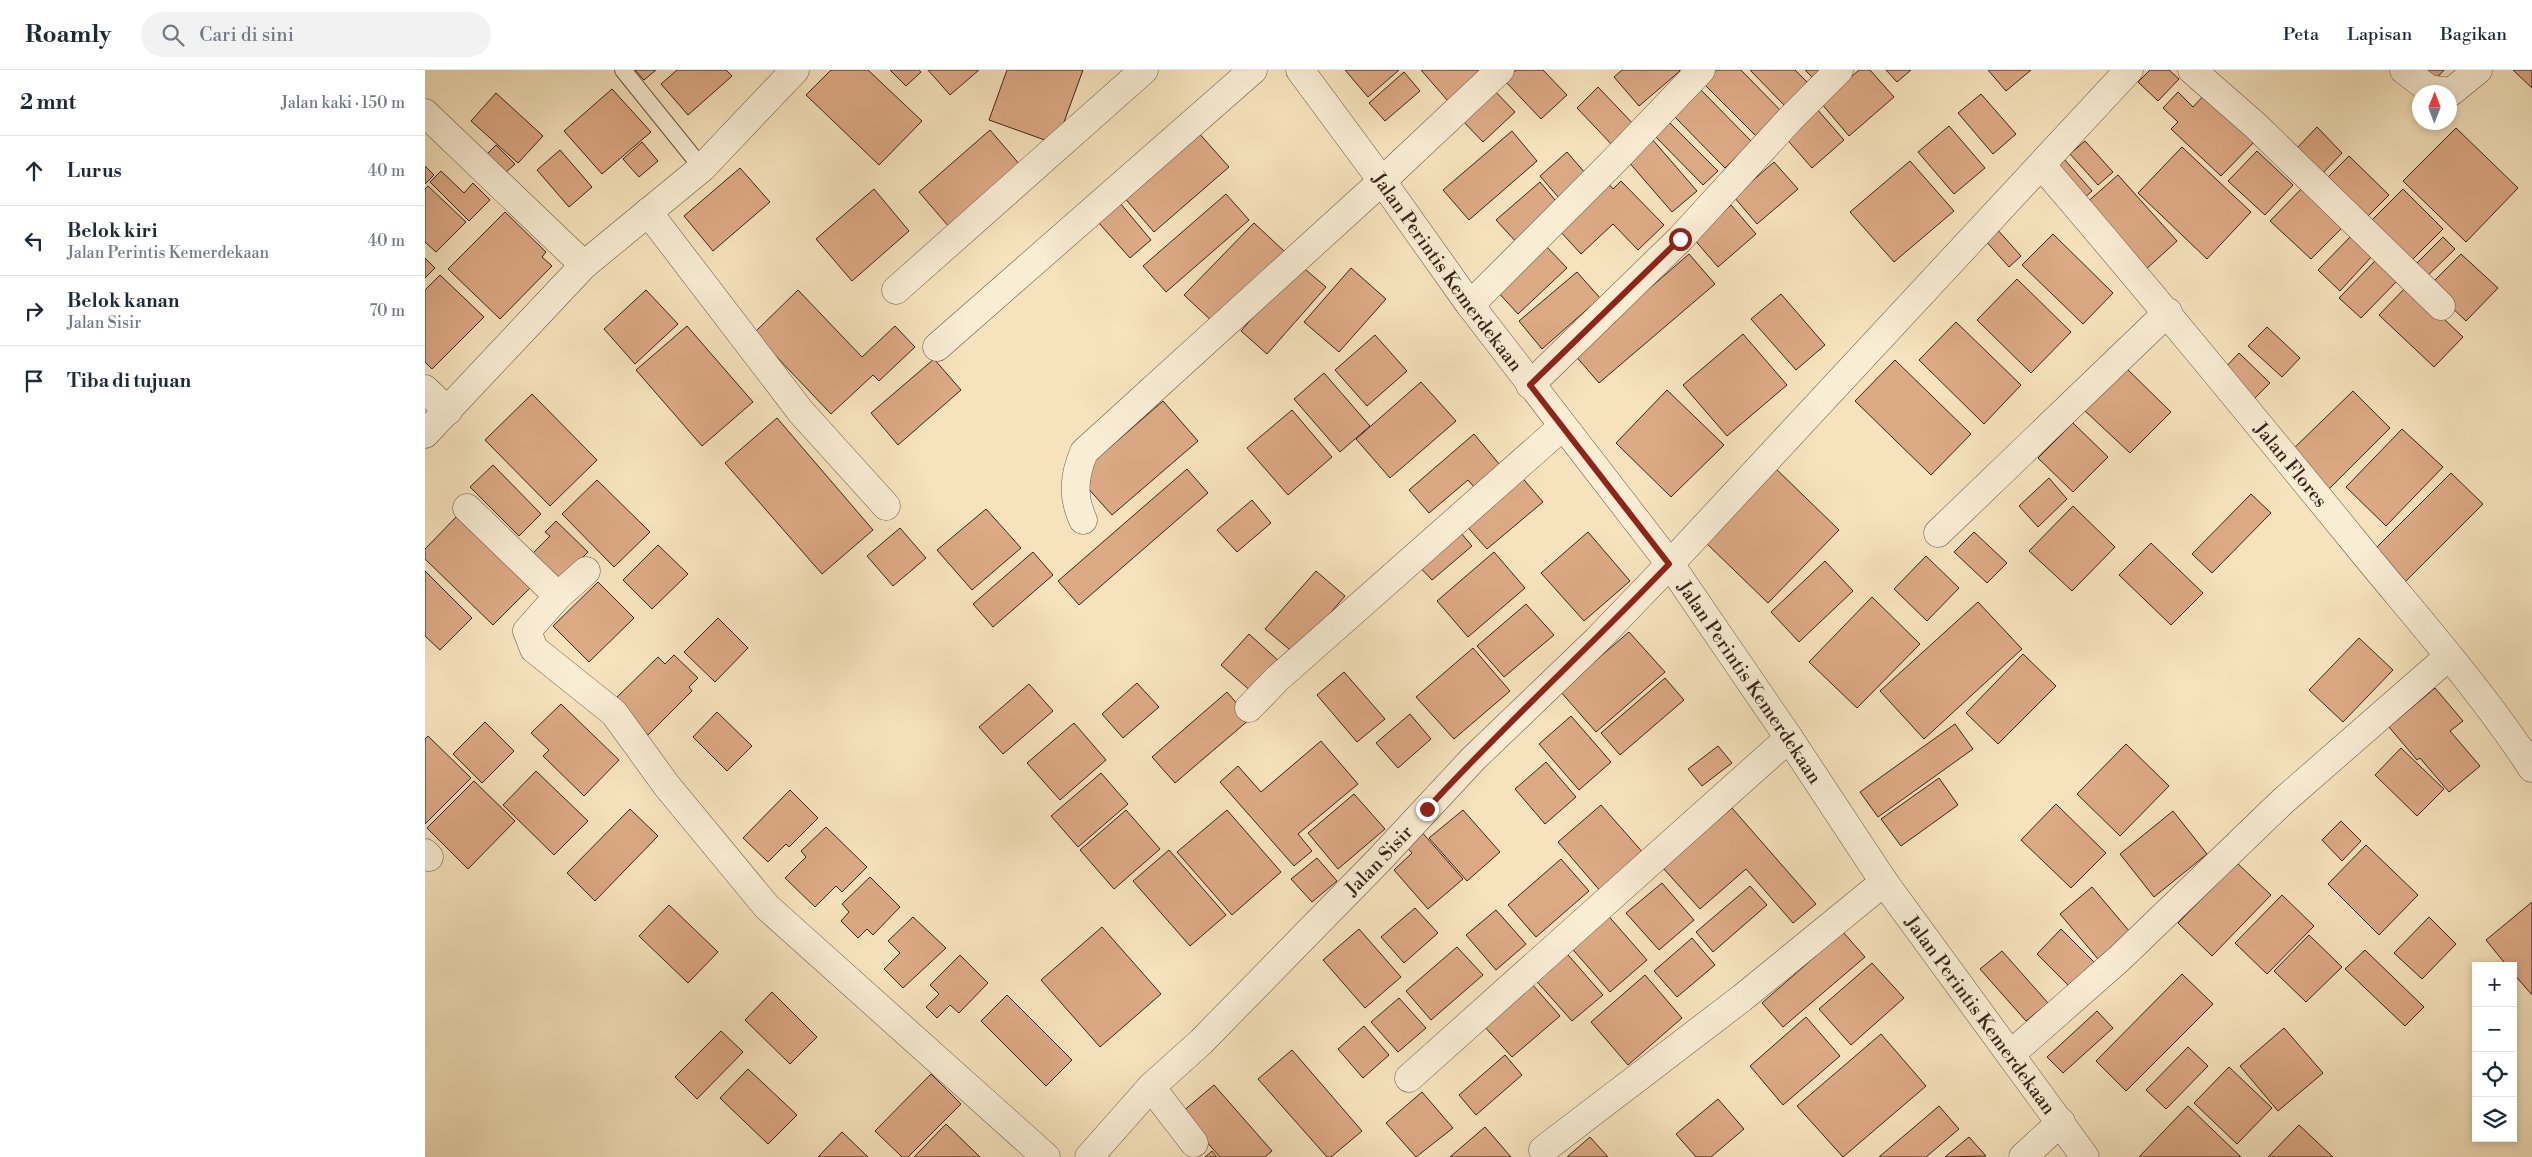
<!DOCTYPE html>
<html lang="id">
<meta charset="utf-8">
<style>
:root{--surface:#fff;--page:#f2f2f3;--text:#1f2937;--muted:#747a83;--line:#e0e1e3}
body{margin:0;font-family:"Libre Bodoni",serif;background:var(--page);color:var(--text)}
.controls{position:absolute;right:15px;bottom:15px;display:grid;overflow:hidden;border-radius:0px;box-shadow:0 2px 8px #0003}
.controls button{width:45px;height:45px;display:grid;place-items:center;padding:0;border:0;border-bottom:1px solid var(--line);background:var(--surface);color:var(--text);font:25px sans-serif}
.compass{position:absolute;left:1987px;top:15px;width:45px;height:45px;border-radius:50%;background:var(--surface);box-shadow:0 2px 8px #0003;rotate:1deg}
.stop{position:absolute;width:15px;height:15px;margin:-11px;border:4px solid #8f2418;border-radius:50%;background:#fff}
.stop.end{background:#8f2418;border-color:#fff;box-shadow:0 1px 5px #0008}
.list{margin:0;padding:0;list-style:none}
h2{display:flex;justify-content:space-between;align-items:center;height:65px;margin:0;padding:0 20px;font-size:21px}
h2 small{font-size:16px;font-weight:400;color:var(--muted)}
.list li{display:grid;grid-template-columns:32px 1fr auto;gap:15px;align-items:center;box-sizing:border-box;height:70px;padding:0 20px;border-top:1px solid var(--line)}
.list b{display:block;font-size:19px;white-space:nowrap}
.list p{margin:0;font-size:16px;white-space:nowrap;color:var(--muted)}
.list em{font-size:16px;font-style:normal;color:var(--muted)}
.icon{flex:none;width:28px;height:28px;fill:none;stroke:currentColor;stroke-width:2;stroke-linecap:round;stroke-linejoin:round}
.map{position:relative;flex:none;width:2107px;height:1087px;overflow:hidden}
header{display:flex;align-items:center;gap:30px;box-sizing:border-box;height:70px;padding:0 25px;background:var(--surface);border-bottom:1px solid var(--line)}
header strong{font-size:24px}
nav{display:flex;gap:28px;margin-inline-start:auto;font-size:18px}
.search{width:350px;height:45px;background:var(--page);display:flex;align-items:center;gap:12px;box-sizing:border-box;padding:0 18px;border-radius:28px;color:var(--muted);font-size:19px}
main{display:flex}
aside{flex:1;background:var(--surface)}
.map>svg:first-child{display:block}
.building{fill:#dca985;stroke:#3a241b}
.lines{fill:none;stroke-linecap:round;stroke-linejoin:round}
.service-casing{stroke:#695444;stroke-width:18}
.minor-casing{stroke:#695444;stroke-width:29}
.tertiary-casing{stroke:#695444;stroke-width:29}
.service{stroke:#f9edd4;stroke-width:16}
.minor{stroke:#f9edd4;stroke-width:28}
.tertiary{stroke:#f9edd4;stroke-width:28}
.route{stroke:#8f2418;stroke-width:6}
.labels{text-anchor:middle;stroke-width:5;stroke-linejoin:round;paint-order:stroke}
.street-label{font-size:19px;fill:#3a241b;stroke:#f9edd4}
</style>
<header>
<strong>Roamly</strong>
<div class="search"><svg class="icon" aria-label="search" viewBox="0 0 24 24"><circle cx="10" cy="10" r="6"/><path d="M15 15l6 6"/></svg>Cari di sini</div>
<nav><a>Peta</a><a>Lapisan</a><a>Bagikan</a></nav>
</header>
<main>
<aside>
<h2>2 mnt<small>Jalan kaki · 150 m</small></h2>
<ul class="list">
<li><svg class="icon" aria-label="ahead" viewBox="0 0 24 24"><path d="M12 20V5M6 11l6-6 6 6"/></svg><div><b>Lurus</b></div><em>40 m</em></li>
<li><svg class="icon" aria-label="left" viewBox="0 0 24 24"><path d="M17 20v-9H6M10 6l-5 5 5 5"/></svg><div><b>Belok kiri</b><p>Jalan Perintis Kemerdekaan</p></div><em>40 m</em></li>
<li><svg class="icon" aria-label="right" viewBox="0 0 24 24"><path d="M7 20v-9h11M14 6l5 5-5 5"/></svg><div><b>Belok kanan</b><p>Jalan Sisir</p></div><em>70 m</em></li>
<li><svg class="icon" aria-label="arrive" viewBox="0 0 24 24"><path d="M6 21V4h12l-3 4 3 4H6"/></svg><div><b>Tiba di tujuan</b></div></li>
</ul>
</aside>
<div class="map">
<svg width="2107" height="1087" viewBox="0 0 2107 1087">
<rect width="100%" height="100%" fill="#f6e3bd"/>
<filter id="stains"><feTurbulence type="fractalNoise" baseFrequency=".004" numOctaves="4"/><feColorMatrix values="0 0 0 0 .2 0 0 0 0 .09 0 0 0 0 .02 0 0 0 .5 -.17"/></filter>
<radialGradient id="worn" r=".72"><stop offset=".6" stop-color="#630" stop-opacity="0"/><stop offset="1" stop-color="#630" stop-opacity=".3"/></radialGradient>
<g class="building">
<polygon points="210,0 231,0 219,10"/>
<polygon points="252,0 301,0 307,6 263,45 236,14"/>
<polygon points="406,0 443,0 497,51 454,95 381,25"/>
<polygon points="465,0 494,0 496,2 481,16"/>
<polygon points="503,0 554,0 525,25"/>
<polygon points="582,0 658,0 631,74 564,50"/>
<polygon points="920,0 974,0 943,27"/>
<polygon points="996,0 1060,0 1023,31"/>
<polygon points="1091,0 1118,0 1142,25 1116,49 1080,11"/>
<polygon points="1197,0 1254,0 1255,1 1214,36 1189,7"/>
<polygon points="1286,0 1316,0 1358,43 1333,68 1275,10"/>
<polygon points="1325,0 1370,0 1384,14 1361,37"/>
<polygon points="1380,0 1398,0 1389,9"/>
<polygon points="1434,0 1445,0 1469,27 1424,66 1396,33"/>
<polygon points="1461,0 1486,0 1472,12"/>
<polygon points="1563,0 1606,0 1581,21"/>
<polygon points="1725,0 1744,0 1754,9 1733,31 1713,12"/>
<polygon points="1997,0 2019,0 2009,11"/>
<polygon points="2088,0 2107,0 2107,18"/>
<polygon points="979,2 995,21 960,51 944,33"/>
<polygon points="1272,16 1327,72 1300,98 1246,43"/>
<polygon points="1173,17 1212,58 1190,78 1152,38"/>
<polygon points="1067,18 1090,42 1058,72 1035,48"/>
<polygon points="187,19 226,62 177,104 139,61"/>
<polygon points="1753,22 1768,37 1782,22 1832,69 1796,106 1746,59 1753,52 1738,38"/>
<polygon points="71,23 118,66 93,93 46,51"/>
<polygon points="1556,24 1591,64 1568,84 1533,43"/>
<polygon points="1391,38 1419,70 1387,98 1359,66"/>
<polygon points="1240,48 1293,101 1278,115 1226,62"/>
<polygon points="1524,56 1560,98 1529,124 1493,82"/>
<polygon points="1892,57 1917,83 1897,104 1871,79"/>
<polygon points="2031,58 2093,118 2041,172 1978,111"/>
<polygon points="565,60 602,103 531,165 494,122"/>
<polygon points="772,61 804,97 729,162 697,125"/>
<polygon points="1087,61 1112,91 1044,150 1018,120"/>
<polygon points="1227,69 1272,121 1247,142 1202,90"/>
<polygon points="1660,71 1688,102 1673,115 1645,84"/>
<polygon points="217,72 233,91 214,107 198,89"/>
<polygon points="71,75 90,94 80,103 61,85"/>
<polygon points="1757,77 1826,142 1782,189 1713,123"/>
<polygon points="135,80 167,117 144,137 112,100"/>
<polygon points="1832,81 1868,115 1840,145 1803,111"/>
<polygon points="1142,82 1167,111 1140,135 1115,106"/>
<polygon points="1924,86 1964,125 1937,152 1898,112"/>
<polygon points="1639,89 1667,121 1657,130 1629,98"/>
<polygon points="1485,91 1529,141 1469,192 1425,142"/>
<polygon points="1349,92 1373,119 1332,154 1309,127"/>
<polygon points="0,96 9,105 0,114"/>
<polygon points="315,98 345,132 288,181 259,146"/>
<polygon points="16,101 39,123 48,113 65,130 44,151 5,112"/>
<polygon points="1693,105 1752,171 1719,201 1660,134"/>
<polygon points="1196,111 1239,155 1213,180 1188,154 1156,184 1134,160 1183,113 1188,119"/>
<polygon points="1115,112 1136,137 1093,174 1071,150"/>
<polygon points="1883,112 1924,151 1886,189 1845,151"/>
<polygon points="3,116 41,152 11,182 0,172 0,119"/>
<polygon points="449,119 484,161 427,211 391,169"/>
<polygon points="1978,119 2018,159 1983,194 1942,155"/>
<polygon points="801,124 824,150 741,222 718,196"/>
<polygon points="695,133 726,170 705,188 673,152"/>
<polygon points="1306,135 1331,164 1293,197 1268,168"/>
<polygon points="80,142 121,182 117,187 127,196 75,249 23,199"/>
<polygon points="829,153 860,182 790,254 759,225"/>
<polygon points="1571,158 1596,186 1584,197 1559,169"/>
<polygon points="1628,164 1688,223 1658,254 1597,195"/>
<polygon points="1927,165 1948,185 1915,221 1893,200"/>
<polygon points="2018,167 2030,179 1997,211 1985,200"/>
<polygon points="1118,173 1142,198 1093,244 1070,219"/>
<polygon points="1264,184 1290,214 1174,313 1149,284"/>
<polygon points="2036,184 2073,218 2041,251 2004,216"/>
<polygon points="0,188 10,198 0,208"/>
<polygon points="1950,191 1972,211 1936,248 1914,228"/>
<polygon points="874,194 901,217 842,284 816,261"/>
<polygon points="926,198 961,229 914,282 879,252"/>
<polygon points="1152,202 1175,228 1117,279 1094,251"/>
<polygon points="15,205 59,247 7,299 0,292 0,220"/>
<polygon points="1592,209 1646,262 1606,303 1552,250"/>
<polygon points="1983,215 2038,267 2009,297 1954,245"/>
<polygon points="221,220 253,254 210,294 179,259"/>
<polygon points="373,220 437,287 470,256 490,277 454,311 448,305 406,344 329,263"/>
<polygon points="1356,224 1400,275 1371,300 1326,249"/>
<polygon points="1531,252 1596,315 1559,354 1494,290"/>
<polygon points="262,256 328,332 277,376 211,300"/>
<polygon points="1842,257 1875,288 1857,307 1823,276"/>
<polygon points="1318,264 1362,315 1302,366 1258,315"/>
<polygon points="950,265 982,301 942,336 910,300"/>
<polygon points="1814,283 1845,313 1826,332 1796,302"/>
<polygon points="509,289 536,320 473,375 446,343"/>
<polygon points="1470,290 1546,364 1506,405 1430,331"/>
<polygon points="1701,298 1746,342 1705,383 1659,340"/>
<polygon points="899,303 945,356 915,382 869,329"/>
<polygon points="996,312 1031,351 965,408 931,369"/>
<polygon points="1242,320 1299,375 1246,427 1191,373"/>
<polygon points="1928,321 1965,358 1904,419 1866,381"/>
<polygon points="107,324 172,390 125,436 60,370"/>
<polygon points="738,331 773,371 687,445 652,406"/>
<polygon points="867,340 907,387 863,425 822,378"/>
<polygon points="352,348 448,460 397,504 300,393"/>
<polygon points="1648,353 1683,387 1648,422 1613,388"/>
<polygon points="1977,359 2018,397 1961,456 1921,417"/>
<polygon points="1049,364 1075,395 1049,417 1043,410 1004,443 984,420"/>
<polygon points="68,395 116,444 94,466 45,417"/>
<polygon points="1347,395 1414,460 1343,533 1276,468"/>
<polygon points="762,399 783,423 654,535 633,511"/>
<polygon points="2026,403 2058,434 1978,514 1947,482"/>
<polygon points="1094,404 1118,432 1062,479 1038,452"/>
<polygon points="1624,408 1642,429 1613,457 1594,436"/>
<polygon points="172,410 225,462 189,497 137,444"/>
<polygon points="1826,424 1846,443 1787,503 1767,484"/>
<polygon points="827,430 846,453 812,482 792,460"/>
<polygon points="1648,436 1690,477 1647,521 1604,481"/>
<polygon points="561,439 596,478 547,520 512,480"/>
<polygon points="35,443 108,515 68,555 0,489 0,479"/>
<polygon points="131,451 163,482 128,517 101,490 125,466 120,462"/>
<polygon points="1030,456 1047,476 1007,510 989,491"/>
<polygon points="475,458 501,488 468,516 442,486"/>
<polygon points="1163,462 1205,511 1159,551 1116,503"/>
<polygon points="1549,462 1582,493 1562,513 1529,482"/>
<polygon points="1726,473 1778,523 1746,555 1694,505"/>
<polygon points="233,475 263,504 227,539 198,510"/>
<polygon points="608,482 628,505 568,557 548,534"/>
<polygon points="1069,482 1100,518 1043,567 1012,531"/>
<polygon points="1501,486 1534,518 1502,551 1469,519"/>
<polygon points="1400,491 1428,521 1374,572 1346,542"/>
<polygon points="0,501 47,548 15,580 0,566"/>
<polygon points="891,501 920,526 870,584 840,559"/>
<polygon points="173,512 209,548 164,592 128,556"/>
<polygon points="1447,527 1495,574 1432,638 1384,592"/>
<polygon points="1553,532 1597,579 1499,669 1455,621"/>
<polygon points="1101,534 1129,565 1079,607 1052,576"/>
<polygon points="293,548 323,578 290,612 259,582"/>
<polygon points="1204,562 1240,602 1171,662 1135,621"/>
<polygon points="824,564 856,593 828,623 796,595"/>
<polygon points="1934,568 1968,600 1918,652 1884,620"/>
<polygon points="1048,578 1085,621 1029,669 991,627"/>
<polygon points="1598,584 1631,616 1573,674 1541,643"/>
<polygon points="249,585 273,608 264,617 267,621 223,665 188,631 233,587 240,594"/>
<polygon points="919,602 960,649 932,672 892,625"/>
<polygon points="1240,608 1259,630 1195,685 1176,663"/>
<polygon points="712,613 734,637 698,668 677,644"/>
<polygon points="604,614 628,641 578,684 554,657"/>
<polygon points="2010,618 2038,651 2025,661 2055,696 2024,722 1995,688 1992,690 1964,657"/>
<polygon points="802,622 825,649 750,713 727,687"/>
<polygon points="136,634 194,690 159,726 118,686 124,680 106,663"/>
<polygon points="292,642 327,676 302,701 268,667"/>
<polygon points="985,644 1006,669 973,698 951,673"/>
<polygon points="1146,646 1186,692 1154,720 1114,674"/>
<polygon points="60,652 89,681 57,713 28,684"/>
<polygon points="649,653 681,690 635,730 602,693"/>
<polygon points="1530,654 1548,679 1453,747 1435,722"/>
<polygon points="3,666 46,708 0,754 0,669"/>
<polygon points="896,671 933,714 873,764 887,781 869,796 795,712 813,696 836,722"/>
<polygon points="1701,674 1744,716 1695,766 1652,724"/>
<polygon points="1293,676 1307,693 1277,716 1263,699"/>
<polygon points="1976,678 2019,719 1992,746 1950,705"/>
<polygon points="1121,692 1151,727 1120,754 1090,719"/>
<polygon points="111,701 163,751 129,785 78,735"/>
<polygon points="676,703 703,734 653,777 626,746"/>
<polygon points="1514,708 1533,735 1476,776 1456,749"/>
<polygon points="49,711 90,751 43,799 2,758"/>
<polygon points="365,720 393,748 364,777 361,774 343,792 318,768"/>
<polygon points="929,724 960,759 913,799 883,763"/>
<polygon points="1631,734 1681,783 1646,818 1596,770"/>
<polygon points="1176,735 1220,785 1177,823 1133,772"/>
<polygon points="1307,738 1391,834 1368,853 1321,799 1275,839 1238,798"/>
<polygon points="205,739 233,766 170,831 142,803"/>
<polygon points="701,740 735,779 689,819 655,780"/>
<polygon points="802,740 856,802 807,845 752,782"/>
<polygon points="1038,740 1075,782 1042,811 1004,768"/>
<polygon points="1748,741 1782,784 1729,827 1695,784"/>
<polygon points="1916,751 1936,771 1917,791 1897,770"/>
<polygon points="401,757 442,797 417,822 411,816 390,837 360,808 381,787 376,781"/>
<polygon points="995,760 1038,809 1003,839 969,800 987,783 979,774"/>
<polygon points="1941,775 1993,825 1954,865 1903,814"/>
<polygon points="744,780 801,845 765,876 708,811"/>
<polygon points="892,788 912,811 887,832 866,809"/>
<polygon points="1136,789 1164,821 1111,867 1083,835"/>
<polygon points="1812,793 1846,825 1787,886 1753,853"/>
<polygon points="445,807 475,837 448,865 442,859 433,868 416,851 424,842 417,834"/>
<polygon points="1237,813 1269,850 1234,880 1201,843"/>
<polygon points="1325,816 1342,835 1288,882 1271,862"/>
<polygon points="1667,817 1705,862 1673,889 1635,844"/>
<polygon points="1857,825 1889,856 1842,904 1810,873"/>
<polygon points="2107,832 2107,925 2088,903 2088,896 2082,896 2061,870"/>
<polygon points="244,835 293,882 263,913 214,866"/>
<polygon points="990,838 1013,863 979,893 956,867"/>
<polygon points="1071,840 1101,874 1071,900 1041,865"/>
<polygon points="1180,842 1222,890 1185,922 1143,874"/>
<polygon points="488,847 521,878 478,918 459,899 475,883 463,871"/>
<polygon points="2004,847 2031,874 1997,909 1969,883"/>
<polygon points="677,857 736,924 675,977 616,910"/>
<polygon points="934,859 976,907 940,938 898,890"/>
<polygon points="1636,859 1669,892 1645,917 1612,884"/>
<polygon points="1418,862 1440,887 1358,957 1337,933"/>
<polygon points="1884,865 1917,897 1881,932 1849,901"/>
<polygon points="1267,868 1290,895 1252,927 1229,901"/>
<polygon points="1032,877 1058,905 1006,950 981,921"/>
<polygon points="1137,878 1178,925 1147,951 1106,905"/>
<polygon points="1940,880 1999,937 1980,956 1920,899"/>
<polygon points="1577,881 1623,933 1601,951 1555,899"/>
<polygon points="535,885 563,913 534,943 525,935 512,948 501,937 514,924 505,915"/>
<polygon points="1447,893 1479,928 1426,975 1394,939"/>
<polygon points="1757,904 1788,934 1701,1021 1671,991"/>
<polygon points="1220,905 1257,948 1203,995 1166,952"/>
<polygon points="1107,914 1135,946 1087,987 1059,956"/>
<polygon points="347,922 392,967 365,994 320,950"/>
<polygon points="582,925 647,990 621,1016 556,951"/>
<polygon points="974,928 1001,958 973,982 946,952"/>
<polygon points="1672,941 1688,958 1638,1003 1622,987"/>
<polygon points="1381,947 1415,986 1358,1035 1325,996"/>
<polygon points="939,956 964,985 938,1008 913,979"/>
<polygon points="1859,958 1898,1003 1853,1041 1815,996"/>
<polygon points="296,961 318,982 272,1029 250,1007"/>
<polygon points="1456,964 1501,1016 1418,1087 1372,1036"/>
<polygon points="1763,977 1783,996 1741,1039 1721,1020"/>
<polygon points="867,980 937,1061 906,1087 902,1087 833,1009"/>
<polygon points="1080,985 1097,1005 1051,1045 1034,1025"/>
<polygon points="1804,997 1847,1038 1812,1074 1769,1033"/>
<polygon points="323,999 372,1045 343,1074 295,1028"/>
<polygon points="506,1004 536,1034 483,1087 477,1087 450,1061"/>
<polygon points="789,1015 847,1081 840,1087 795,1087 756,1043"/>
<polygon points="997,1022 1028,1058 991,1087 961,1053"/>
<polygon points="1293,1029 1319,1059 1286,1087 1271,1087 1251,1064"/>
<polygon points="1514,1036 1534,1059 1501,1087 1454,1087"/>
<polygon points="1763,1036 1816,1087 1714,1087"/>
<polygon points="521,1054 555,1087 489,1087"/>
<polygon points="1874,1055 1908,1087 1843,1087"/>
<polygon points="1060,1057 1086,1087 1025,1087"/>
<polygon points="417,1062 443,1087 393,1087"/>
<polygon points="1165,1067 1183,1087 1142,1087"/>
<polygon points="1544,1067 1561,1086 1520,1087"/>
<polygon points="787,1081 792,1087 780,1087"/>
</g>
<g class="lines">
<g class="service-casing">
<polyline id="service" points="198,0 277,98"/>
</g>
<g class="minor-casing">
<g id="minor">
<polyline points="1767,0 1831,56 2016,236"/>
<polyline points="1979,0 2004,19 2026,22 2053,0"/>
<polyline points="0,43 159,195"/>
<path id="s1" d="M 1617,96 C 1723,219 1826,345 1929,471 C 1989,545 2055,618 2107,698"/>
<polyline points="223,142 376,342 461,436"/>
<polyline points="471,220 719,0"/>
<polyline points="1045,235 1187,93 1276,0"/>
<polyline points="512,277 828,0"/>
<polyline points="1105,315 1255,169 1366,48 1414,0"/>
<polyline points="0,319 23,341"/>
<polyline points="0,364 159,195 277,98 370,0"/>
<polyline points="42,438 133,526 161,501"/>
<path d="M 658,450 C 647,426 649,406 659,382 L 957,111 L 1075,0"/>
<polyline points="1513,463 1743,242"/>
<polyline points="133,526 102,561 109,579 189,643 242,716 342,837 621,1087"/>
<polyline points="824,638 852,609 1138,356"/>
<polyline points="0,783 4,787"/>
<polyline points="1586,984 1695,888 1858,731 2023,587"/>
<polyline points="984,1008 1364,668"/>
<polyline points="726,1017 769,1073"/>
<polyline points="1118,1080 1317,928 1459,812"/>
<path id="s2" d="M 664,1087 L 726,1017 L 776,972 L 954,790 L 1048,689 L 1172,570 L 1245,494"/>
<polyline points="1598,1087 1636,1052"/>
</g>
</g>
<g class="tertiary-casing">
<g id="tertiary">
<path id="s3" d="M 875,0 L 957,111 L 1045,235 L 1245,494 L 1364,668 L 1459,812 L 1660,1087"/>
<polyline points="1245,494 1704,0"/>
</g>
</g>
<use href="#service" class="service"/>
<use href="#minor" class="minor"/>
<use href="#tertiary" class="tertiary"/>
</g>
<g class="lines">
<path class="route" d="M 1002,739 C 1080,654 1165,577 1244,494 L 1105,315 L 1255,169"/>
</g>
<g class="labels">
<g class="street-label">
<text dy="7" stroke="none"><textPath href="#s3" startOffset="250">Jalan Perintis Kemerdekaan</textPath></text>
<text dy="7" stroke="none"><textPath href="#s1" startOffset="389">Jalan Flores</textPath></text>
<text dy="7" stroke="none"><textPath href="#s3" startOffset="760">Jalan Perintis Kemerdekaan</textPath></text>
<text dy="7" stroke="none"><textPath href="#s2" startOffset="415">Jalan Sisir</textPath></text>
<text dy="7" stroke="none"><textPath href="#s3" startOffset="1165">Jalan Perintis Kemerdekaan</textPath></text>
</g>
</g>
<rect width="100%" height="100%" filter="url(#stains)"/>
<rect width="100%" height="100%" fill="url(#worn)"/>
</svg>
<div class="controls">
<button>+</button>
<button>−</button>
<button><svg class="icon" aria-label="locate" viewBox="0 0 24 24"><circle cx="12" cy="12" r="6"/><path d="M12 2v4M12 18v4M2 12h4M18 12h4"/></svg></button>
<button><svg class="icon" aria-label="layers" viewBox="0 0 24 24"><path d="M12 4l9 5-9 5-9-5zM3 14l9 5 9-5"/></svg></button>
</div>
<svg class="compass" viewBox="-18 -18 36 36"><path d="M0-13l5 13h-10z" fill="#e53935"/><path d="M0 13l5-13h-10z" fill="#747a83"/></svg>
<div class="stop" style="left:1255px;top:169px"></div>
<div class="stop end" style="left:1002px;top:739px"></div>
</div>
</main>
